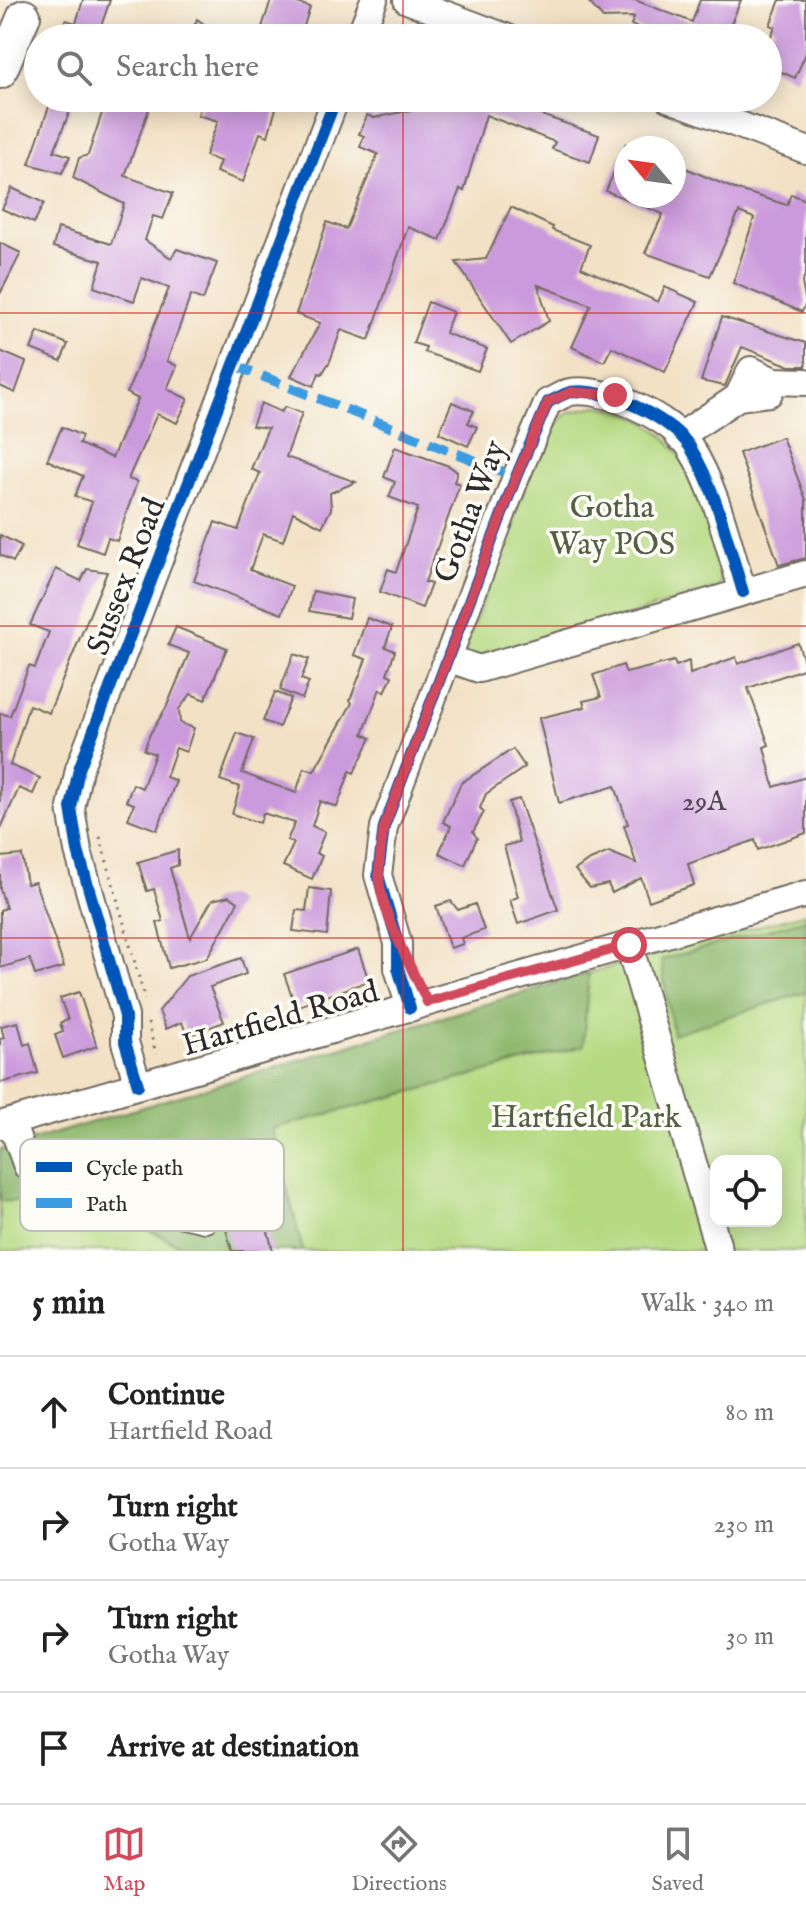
<!DOCTYPE html>
<meta charset="utf-8">
<style>
:root{--surface:#fff;--page:#f2f2f2;--text:#222;--muted:#767676;--line:#e0e0e0;--accent:#d1495b}
body{margin:0;font-family:"IM FELL English",serif;background:var(--page);color:var(--text)}
.controls{position:absolute;right:24px;bottom:24px;display:grid;overflow:hidden;border-radius:16px;box-shadow:0 4px 20px #0003}
.controls button{width:72px;height:72px;display:grid;place-items:center;padding:0;border:0;border-bottom:2px solid var(--line);background:var(--surface);color:var(--text);font:40px sans-serif}
.compass{position:absolute;left:614px;top:136px;width:72px;height:72px;border-radius:50%;background:var(--surface);box-shadow:0 4px 20px #0003;rotate:299deg}
.stop{position:absolute;width:24px;height:24px;margin:-18px;border:6px solid #d1495b;border-radius:50%;background:#fff}
.stop.end{background:#d1495b;border-color:#fff;box-shadow:0 2px 8px #0008}
.list{margin:0;padding:0;list-style:none}
h2{display:flex;justify-content:space-between;align-items:center;height:104px;margin:0;padding:0 32px;font-size:34px}
h2 small{font-size:26px;font-weight:400;color:var(--muted)}
.list li{display:grid;grid-template-columns:52px 1fr auto;gap:24px;align-items:center;box-sizing:border-box;height:112px;padding:0 32px;border-top:2px solid var(--line)}
.list b{display:block;font-size:30px;white-space:nowrap}
.list p{margin:0;font-size:26px;white-space:nowrap;color:var(--muted)}
.list em{font-size:26px;font-style:normal;color:var(--muted)}
.icon{flex:none;width:44px;height:44px;fill:none;stroke:currentColor;stroke-width:2;stroke-linecap:round;stroke-linejoin:round}
.map{position:relative;flex:none;width:806px;height:1251px;overflow:hidden}
.search{position:absolute;background:var(--surface);box-shadow:0 4px 20px #0003;left:24px;right:24px;top:24px;height:88px;display:flex;align-items:center;gap:20px;box-sizing:border-box;padding:0 28px;border-radius:44px;color:var(--muted);font-size:30px}
.sheet{height:552px;background:var(--surface)}
nav{display:flex;justify-content:space-around;align-items:center;box-sizing:border-box;height:112px;border-top:2px solid var(--line);background:var(--surface);font-size:22px;color:var(--muted)}
nav a{display:grid;justify-items:center;gap:4px}
nav .on{color:var(--accent)}
.map>svg:first-child{display:block}
.green{fill:#b5d981;stroke:#708256;stroke-width:2;fill-rule:evenodd}
.forest{fill:#90b96f;stroke:#5e724d;stroke-width:2}
.building{fill:#cb9adc}
.lines{fill:none;stroke-linecap:round;stroke-linejoin:round}
.minor-casing{stroke:#716b61;stroke-width:30}
.major-casing{stroke:#716b61;stroke-width:36}
.path{stroke:#716b61;stroke-width:3;stroke-dasharray:2 6;stroke-linecap:butt}
.minor{stroke:#fff;stroke-width:26}
.major{stroke:#fff;stroke-width:32}
.quiet{stroke:#3d9ce1;stroke-width:10;stroke-dasharray:20 10;stroke-linecap:butt}
.cycleway-casing{stroke:#fdfcf7;stroke-width:17}
.cycleway{stroke:#0057b8;stroke-width:12}
.route{stroke:#d1495b;stroke-width:10}
.grid{fill:none;stroke:#d62828;stroke-width:2;stroke-opacity:0.55}
.labels{text-anchor:middle;stroke-width:7;stroke-linejoin:round;paint-order:stroke}
.number-label{font-size:28px;fill:#534757}
.park-label{font-size:32px;fill:#545f45;stroke:#fdfcf7}
.street-label{font-size:32px;fill:#2b2b2b;stroke:#fdfcf7}
.key{fill:#fdfcf7;stroke:#bebdba;stroke-width:2}
.key-label{font-size:22px;fill:#2b2b2b}
</style>
<div class="map">
<svg width="806" height="1251" viewBox="0 0 806 1251">
<rect width="100%" height="100%" fill="#fdfcf7"/>
<filter id="ink" filterUnits="userSpaceOnUse"><feTurbulence type="fractalNoise" baseFrequency=".0125" numOctaves="2"/><feDisplacementMap in="SourceGraphic" scale="16" xChannelSelector="R" yChannelSelector="G"/><feConvolveMatrix kernelMatrix="1 2 1 2 8 2 1 2 1" color-interpolation-filters="sRGB"/></filter>
<filter id="wash" filterUnits="userSpaceOnUse"><feTurbulence type="fractalNoise" baseFrequency=".006" numOctaves="4" result="noise"/><feDisplacementMap in="SourceGraphic" scale="32" xChannelSelector="R" yChannelSelector="G"/><feGaussianBlur stdDeviation="1.8" result="paint"/><feColorMatrix in="noise" values="0 0 0 0 0 0 0 0 0 0 0 0 0 0 0 0 0 1.4 0 .05"/><feComposite in="paint" operator="in"/></filter>
<g filter="url(#wash)">
<rect width="100%" height="100%" fill="#f2e1c5"/>
<g class="green">
<path d="M 597,406 C 667,413 693,467 710,527 C 716,547 724,566 720,587 L 479,663 L 466,656 L 465,649 L 545,434 L 570,412 Z"/>
<path d="M 806,913 L 806,1251 L 0,1251 L 0,1150 L 589,973 ZM 716,1161 L 776,1161 L 776,1221 L 716,1221 Z"/>
</g>
<g class="forest">
<polygon points="806,919 806,992 673,1034 661,960"/>
<polygon points="589,973 583,1046 272,1129 303,1251 192,1251 128,1220 89,1209 51,1202 0,1201 0,1150"/>
</g>
<g id="blocks">
<g class="building">
<polygon points="83,0 110,0 97,38 60,38 66,20 76,23"/>
<polygon points="271,0 288,0 310,7 300,38 262,27"/>
<polygon points="587,0 635,0 692,22 700,0 741,0 725,38 666,38 631,25 634,17 603,18"/>
<polygon points="780,0 806,0 806,53 795,78 768,66 768,42 775,27 770,25"/>
<polygon points="197,19 224,38 190,38"/>
<polygon points="52,98 75,98 54,151 70,156 62,173 29,164"/>
<polygon points="107,98 153,98 125,176 173,193 163,219 153,216 145,240 171,258 177,249 217,263 203,300 191,295 167,361 177,366 167,389 188,399 177,423 157,414 128,479 137,482 117,541 108,538 103,553 77,544 92,502 75,496 83,476 47,460 62,427 82,436 79,444 112,458 138,399 127,393 169,288 142,278 134,301 94,287 102,261 53,247 58,228 111,244 124,204 73,178 79,158 88,155"/>
<polygon points="203,98 279,98 268,136 260,133 243,182 216,172 220,161 205,156 218,121 198,115"/>
<polygon points="418,98 513,98 543,110 541,115 599,135 590,162 552,149 555,142 486,115 464,191 460,189 440,240 408,227 369,340 341,330 330,361 322,374 319,373 314,386 291,376 320,323 296,314 327,222 346,229 378,154 360,147 364,136 359,134 367,115 374,118 434,105"/>
<polygon points="626,143 626,196 674,196 674,163 732,188 787,205 791,194 806,200 806,272 802,283 806,303 802,312 733,283 754,218 739,212 710,276 645,253 663,214 606,191"/>
<polygon points="12,188 44,203 34,223 2,209"/>
<polygon points="511,207 553,227 552,230 590,245 581,267 658,302 665,287 698,302 665,372 612,347 604,362 572,347 591,305 538,285 549,321 511,344 456,262 486,259"/>
<polygon points="0,243 21,253 0,294"/>
<polygon points="428,302 453,312 445,333 487,349 478,371 424,352 426,347 413,343"/>
<polygon points="722,317 806,343 806,366 790,366 742,347 725,386 701,381"/>
<polygon points="38,332 68,344 61,361 31,349"/>
<polygon points="0,351 26,362 15,393 0,386"/>
<polygon points="452,402 474,411 468,423 477,427 468,446 439,433"/>
<polygon points="261,403 281,412 285,407 302,413 286,457 356,482 330,493 331,509 322,527 293,512 283,541 263,534 250,570 292,586 282,614 194,581 215,522 238,530 260,473 251,469 268,428 252,426"/>
<polygon points="782,437 806,500 806,558 779,565 739,453"/>
<polygon points="395,447 449,466 457,472 454,482 460,484 425,582 431,584 422,608 380,592 388,569 396,572 418,508 389,497 395,482 384,477"/>
<polygon points="0,535 22,546 13,562 0,555"/>
<polygon points="56,569 81,581 87,569 107,572 49,713 29,705 10,765 40,778 33,794 19,788 0,830 0,713 10,716 29,666 35,668 49,632 30,625"/>
<polygon points="313,591 352,599 348,618 309,611"/>
<polygon points="367,618 392,627 385,647 395,651 387,674 392,676 385,692 380,689 363,734 371,738 354,773 350,771 337,807 320,801 312,826 325,832 316,853 322,856 312,879 283,866 294,843 287,840 295,823 263,813 260,823 232,814 240,787 220,780 237,733 254,739 242,773 296,793 304,768 314,771 352,703 350,700 366,659 354,655"/>
<polygon points="176,627 227,648 205,700 191,694 179,709 180,723 194,728 186,752 176,748 166,777 176,781 157,830 128,819 134,804 126,801 133,784 142,788 155,754 144,750 150,734 166,708 189,653 168,645"/>
<polygon points="798,643 806,668 748,688 769,745 764,747 774,787 806,777 806,833 758,850 755,840 688,864 694,885 649,901 641,878 612,893 608,884 590,888 575,870 588,861 609,852 636,863 624,825 628,824 615,786 559,803 539,718 585,707 583,701 601,697 593,675 623,665 626,673 674,661 676,666 689,661 690,674 736,657 738,664"/>
<polygon points="294,654 309,659 301,679 309,682 302,699 280,690"/>
<polygon points="275,692 291,698 279,727 263,721"/>
<polygon points="513,749 525,767 486,794 480,808 484,812 473,832 477,838 465,865 439,853 451,826 443,822 461,783"/>
<polygon points="519,799 558,910 518,924 510,900 518,897 504,846 519,842 509,802"/>
<polygon points="178,850 178,865 170,868 190,938 212,900 229,896 238,902 207,958 169,968 157,923 163,921 154,889 147,891 138,862"/>
<polygon points="22,855 27,884 35,882 64,967 35,975 30,959 0,968 0,910 6,908 0,889 0,857"/>
<polygon points="309,888 331,891 327,935 293,931 296,910 306,911"/>
<polygon points="451,901 458,910 475,904 484,930 461,938 463,944 450,948 436,906"/>
<polygon points="358,949 369,981 296,1007 284,974"/>
<polygon points="241,958 246,974 210,987 224,1022 187,1036 182,1022 166,1029 159,1011 187,976"/>
<polygon points="79,992 97,1046 63,1058 55,1035 63,1032 60,1023 68,1020 60,998"/>
<polygon points="18,1022 24,1045 30,1043 38,1073 0,1083 0,1039 4,1038 1,1026"/>
<polygon points="256,1186 273,1251 232,1251 217,1196"/>
</g>
</g>
</g>
<g filter="url(#ink)">
<use href="#blocks" fill-opacity="0" stroke="#716b61" stroke-width="2"/>
<g class="lines">
<g class="minor-casing">
<g id="minor">
<polyline points="407,0 508,38"/>
<polyline points="359,38 374,0"/>
<polyline points="668,98 806,150"/>
<polyline points="773,381 806,382"/>
<polyline points="679,437 738,397 751,370 773,381 769,393 738,397"/>
<polyline points="450,659 479,669 806,574"/>
<polyline points="629,945 719,1251"/>
<path d="M 410,1008 L 398,968 L 398,943 L 378,875 L 384,827 L 516,477 L 548,402 C 555,399 563,394 570,392 C 604,386 672,418 690,447 C 717,490 728,544 743,592"/>
<polyline points="138,1085 125,1042 125,1016 78,851 71,808 79,769 336,98"/>
<polyline points="11,1122 27,1166 85,1180 153,1207 205,1219"/>
<polyline points="0,1125 806,894"/>
</g>
</g>
<g class="major-casing">
<polyline id="major" points="0,72 24,16"/>
</g>
<g class="path">
<polyline points="100,837 145,999"/>
<polyline points="148,1023 156,1054"/>
</g>
<use href="#minor" class="minor"/>
<use href="#major" class="major"/>
<polyline class="quiet" points="234,365 516,477"/>
<g class="cycleway-casing">
<g id="cycleway">
<path d="M 410,1008 L 398,968 L 398,943 L 378,875 L 384,827 L 516,477 L 548,402 C 555,399 563,394 570,392 C 604,386 672,418 690,447 C 717,490 728,544 743,592"/>
<polyline points="138,1085 125,1042 125,1016 78,851 71,808 79,769 336,98"/>
</g>
</g>
<use href="#cycleway" class="cycleway"/>
</g>
</g>
<g class="lines" filter="url(#ink)">
<path class="route" d="M 615,395 L 571,392 L 548,402 L 516,477 L 384,827 C 382,842 379,857 379,872 C 378,909 412,967 427,1002 L 629,945"/>
</g>
<path class="grid" d="M 403,0 L 403,38M 403,98 L 403,1251M 0,313 L 806,313M 0,626 L 806,626M 0,938 L 806,938"/>
<g class="labels">
<g class="number-label">
<text x="704" y="810">29A</text>
</g>
<g class="park-label">
<text x="612" y="517">Gotha<tspan x="612" dy="37">Way POS</tspan></text>
<text x="586" y="1127">Hartfield Park</text>
</g>
<g class="street-label">
<text transform="translate(469 511) rotate(-69)" y="11">Gotha Way</text>
<text transform="translate(125 576) rotate(-69)" y="11">Sussex Road</text>
<text transform="translate(280 1017) rotate(-16)" y="11">Hartfield Road</text>
</g>
</g>
<rect x="20" y="1139" width="264" height="92" rx="12" class="key"/>
<rect x="36" y="1162" width="36" height="10" fill="#0057b8"/>
<rect x="36" y="1198" width="36" height="10" fill="#3d9ce1"/>
<g class="key-label">
<text x="86" y="1175">Cycle path</text>
<text x="86" y="1211">Path</text>
</g>
</svg>
<div class="controls">
<button><svg class="icon" aria-label="locate" viewBox="0 0 24 24"><circle cx="12" cy="12" r="6"/><path d="M12 2v4M12 18v4M2 12h4M18 12h4"/></svg></button>
</div>
<svg class="compass" viewBox="-18 -18 36 36"><path d="M0-13l5 13h-10z" fill="#e53935"/><path d="M0 13l5-13h-10z" fill="#767676"/></svg>
<div class="stop" style="left:629px;top:945px"></div>
<div class="stop end" style="left:615px;top:395px"></div>
<div class="search"><svg class="icon" aria-label="search" viewBox="0 0 24 24"><circle cx="10" cy="10" r="6"/><path d="M15 15l6 6"/></svg>Search here</div>
</div>
<section class="sheet">
<h2>5 min<small>Walk · 340 m</small></h2>
<ul class="list">
<li><svg class="icon" aria-label="ahead" viewBox="0 0 24 24"><path d="M12 20V5M6 11l6-6 6 6"/></svg><div><b>Continue</b><p>Hartfield Road</p></div><em>80 m</em></li>
<li><svg class="icon" aria-label="right" viewBox="0 0 24 24"><path d="M7 20v-9h11M14 6l5 5-5 5"/></svg><div><b>Turn right</b><p>Gotha Way</p></div><em>230 m</em></li>
<li><svg class="icon" aria-label="right" viewBox="0 0 24 24"><path d="M7 20v-9h11M14 6l5 5-5 5"/></svg><div><b>Turn right</b><p>Gotha Way</p></div><em>30 m</em></li>
<li><svg class="icon" aria-label="arrive" viewBox="0 0 24 24"><path d="M6 21V4h12l-3 4 3 4H6"/></svg><div><b>Arrive at destination</b></div></li>
</ul>
</section>
<nav>
<a class="on"><svg class="icon" aria-label="map" viewBox="0 0 24 24"><path d="M3 6l6-2 6 2 6-2v14l-6 2-6-2-6 2zM9 4v14M15 6v14"/></svg>Map</a>
<a><svg class="icon" aria-label="directions" viewBox="0 0 24 24"><path d="M12 3l9 9-9 9-9-9zM9 14v-3h6M13 9l2 2-2 2"/></svg>Directions</a>
<a><svg class="icon" aria-label="saved" viewBox="0 0 24 24"><path d="M7 4h10v16l-5-4-5 4z"/></svg>Saved</a>
</nav>
